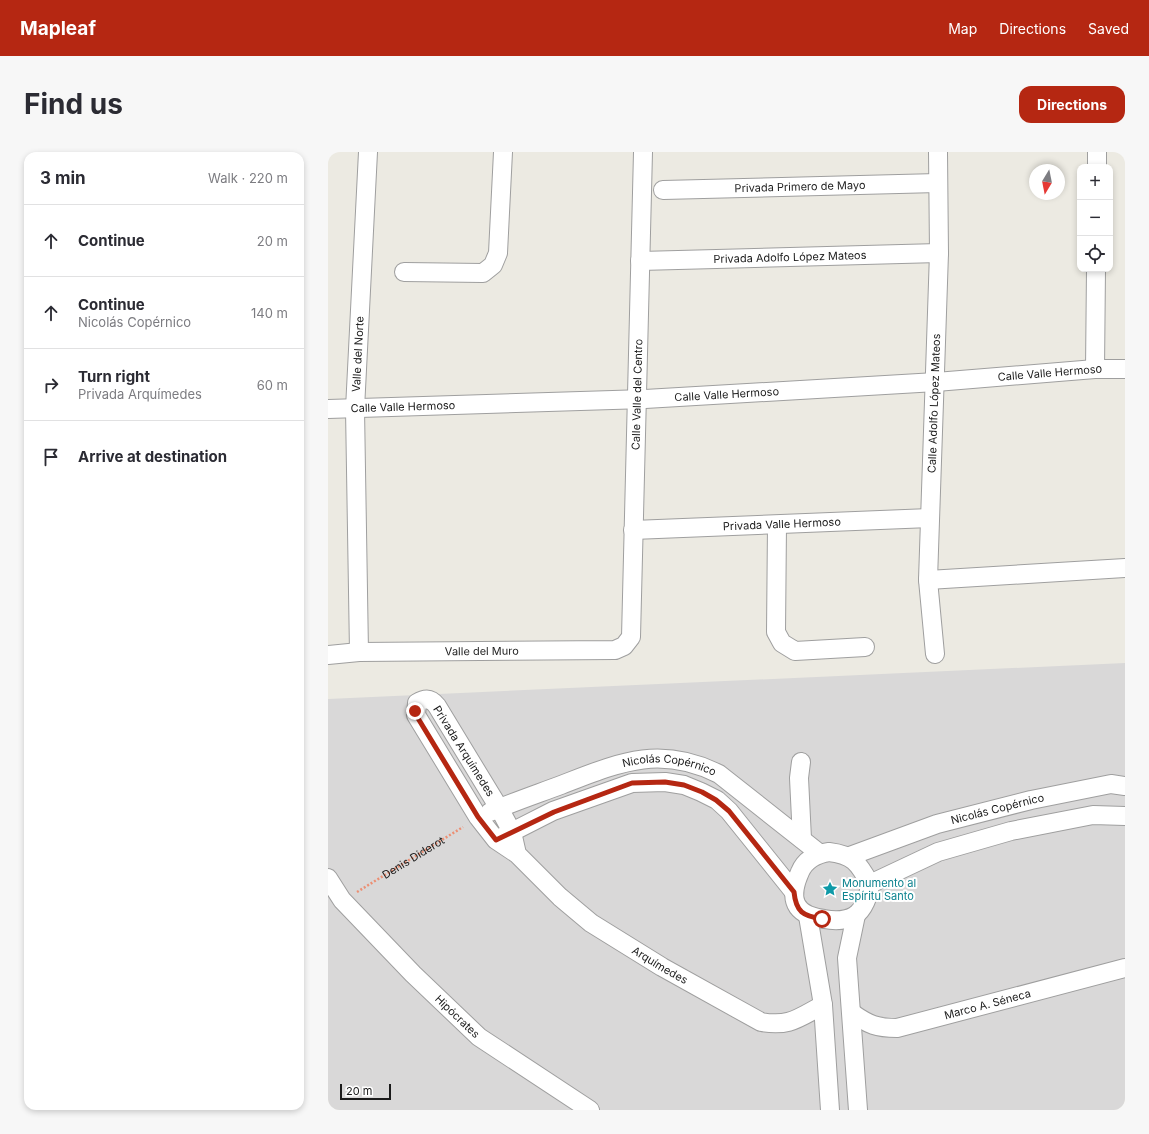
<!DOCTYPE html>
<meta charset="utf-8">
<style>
:root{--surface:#fff;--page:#f7f7f7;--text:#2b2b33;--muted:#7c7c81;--line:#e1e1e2;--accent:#b52712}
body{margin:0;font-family:Inter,sans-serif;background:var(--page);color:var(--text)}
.controls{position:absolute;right:12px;top:12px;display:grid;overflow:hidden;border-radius:8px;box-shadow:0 2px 6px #0003}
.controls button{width:36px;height:36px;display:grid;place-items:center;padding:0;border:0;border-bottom:1px solid var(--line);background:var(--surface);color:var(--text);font:20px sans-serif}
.compass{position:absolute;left:701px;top:12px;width:36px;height:36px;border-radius:50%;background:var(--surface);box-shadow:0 2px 6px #0003;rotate:190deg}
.scale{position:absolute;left:12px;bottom:10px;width:51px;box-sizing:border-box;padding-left:4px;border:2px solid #1b1b1b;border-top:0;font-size:11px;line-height:14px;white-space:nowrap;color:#1b1b1b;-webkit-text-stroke:3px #fff;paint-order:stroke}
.stop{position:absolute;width:12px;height:12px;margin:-9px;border:3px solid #b52712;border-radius:50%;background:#fff}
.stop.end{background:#b52712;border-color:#fff;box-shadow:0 1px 4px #0008}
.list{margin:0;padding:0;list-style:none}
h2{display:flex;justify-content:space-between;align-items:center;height:52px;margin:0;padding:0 16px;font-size:17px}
h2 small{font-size:13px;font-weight:400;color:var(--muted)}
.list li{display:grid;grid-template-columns:26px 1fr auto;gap:12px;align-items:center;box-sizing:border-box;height:72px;padding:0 16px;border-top:1px solid var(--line)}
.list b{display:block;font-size:15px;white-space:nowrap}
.list p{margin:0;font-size:13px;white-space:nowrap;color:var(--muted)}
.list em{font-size:13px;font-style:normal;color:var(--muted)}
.icon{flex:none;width:22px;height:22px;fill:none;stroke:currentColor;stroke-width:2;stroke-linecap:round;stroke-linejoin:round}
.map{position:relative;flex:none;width:797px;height:958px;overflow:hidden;border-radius:12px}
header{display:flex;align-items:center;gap:24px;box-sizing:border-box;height:56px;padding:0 20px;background:var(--accent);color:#fff}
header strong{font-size:19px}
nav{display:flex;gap:22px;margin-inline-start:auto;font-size:14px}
.intro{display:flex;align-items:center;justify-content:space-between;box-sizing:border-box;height:96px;padding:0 24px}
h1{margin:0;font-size:28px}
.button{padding:10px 18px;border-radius:12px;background:var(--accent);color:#fff;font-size:14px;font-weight:700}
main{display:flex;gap:24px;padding:0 24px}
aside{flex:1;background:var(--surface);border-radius:12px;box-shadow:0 2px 6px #0003}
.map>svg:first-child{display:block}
.residential{fill:#d9d8d8}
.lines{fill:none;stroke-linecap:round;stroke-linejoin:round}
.minor-casing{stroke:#9f9f9f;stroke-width:20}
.path{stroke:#ec8f73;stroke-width:2.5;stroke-dasharray:2 2;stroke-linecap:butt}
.minor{stroke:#fff;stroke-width:18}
.route{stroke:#b52712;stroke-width:5}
.labels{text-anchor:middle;stroke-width:4;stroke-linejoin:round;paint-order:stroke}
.street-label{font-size:11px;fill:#1b1b1b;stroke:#fff}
.culture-label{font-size:11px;fill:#0d838f;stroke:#fff;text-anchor:start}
</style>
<header>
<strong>Mapleaf</strong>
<nav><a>Map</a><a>Directions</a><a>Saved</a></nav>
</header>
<div class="intro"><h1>Find us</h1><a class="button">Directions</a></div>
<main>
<aside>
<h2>3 min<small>Walk · 220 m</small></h2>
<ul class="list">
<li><svg class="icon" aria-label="ahead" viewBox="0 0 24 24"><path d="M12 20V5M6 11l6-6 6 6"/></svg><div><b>Continue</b></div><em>20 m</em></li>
<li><svg class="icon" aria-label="ahead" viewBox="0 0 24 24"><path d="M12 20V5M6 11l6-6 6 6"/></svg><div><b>Continue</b><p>Nicolás Copérnico</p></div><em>140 m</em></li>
<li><svg class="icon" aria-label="right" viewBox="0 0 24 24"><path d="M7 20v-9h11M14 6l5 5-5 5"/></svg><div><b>Turn right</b><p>Privada Arquímedes</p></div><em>60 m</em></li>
<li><svg class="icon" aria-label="arrive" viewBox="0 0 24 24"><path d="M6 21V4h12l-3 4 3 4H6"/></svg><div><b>Arrive at destination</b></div></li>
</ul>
</aside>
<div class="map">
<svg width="797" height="958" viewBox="0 0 797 958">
<rect width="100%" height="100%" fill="#eceae2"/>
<polygon class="residential" points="797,511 797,958 0,958 0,547"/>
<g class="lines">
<g class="minor-casing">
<g id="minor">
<polyline points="769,15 769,0"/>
<path id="s2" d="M 335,38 L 610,31"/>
<path id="s3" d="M 312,109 L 611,101"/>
<polyline points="76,120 155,121 165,113 170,101 175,0"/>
<polyline points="767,217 768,117"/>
<path id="s4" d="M 0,257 L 317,247 L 608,230 L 767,217 L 797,217"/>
<polyline points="449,373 448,480 454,491 467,499 537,495"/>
<path id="s5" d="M 305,378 L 602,366"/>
<polyline points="600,428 797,416"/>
<path id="s6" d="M 31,500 L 27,257 L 40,0"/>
<path id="s7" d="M 607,502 L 600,428 L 611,101 L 610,0"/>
<path id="s8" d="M 0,503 L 31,500 L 287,498 L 296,494 L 303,485 L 315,0"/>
<polyline points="473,610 471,626 474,687"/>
<path id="s9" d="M 162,660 C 185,650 209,642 233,633 C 290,611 331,592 391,622 L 491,701"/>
<polyline points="174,685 225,659 304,631 337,630 356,633 373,640 389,648 401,659 466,740"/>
<path d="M 501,700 C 525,703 530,710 542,732 C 541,743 536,758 526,764 C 517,769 506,769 496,767 C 466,763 460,747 472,720 C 477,708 488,702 501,700 Z"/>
<path id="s10" d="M 189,702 L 184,680 L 171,656 L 109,554 C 103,546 97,546 89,551 L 88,563 L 150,665 L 168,688 L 189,702 L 232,745 L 263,771 L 334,815 L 433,870 C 462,875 470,866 495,853"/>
<path id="s11" d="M 522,704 L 609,672 L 703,648 L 783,632 L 797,634"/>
<path id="s12" d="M 0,726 L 14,748 L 85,822 L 151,885 L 262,958"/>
<polyline points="542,732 610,700 683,679 765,663 797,664"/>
<polyline points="528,763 519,806 530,958"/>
<polyline points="480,764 495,853 502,958"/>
<path id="s13" d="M 524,861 C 541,873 549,876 569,876 L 797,816"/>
</g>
</g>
<path class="path" id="s1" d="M 29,740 L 135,675"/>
<use href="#minor" class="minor"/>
</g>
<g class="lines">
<path class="route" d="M 87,559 L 88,563 L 150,665 L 168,688 L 226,660 L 304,631 L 337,630 L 356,633 L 374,640 L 388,648 L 401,659 L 466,740 C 468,760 475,764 494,767"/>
</g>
<defs>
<g id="sight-bare" transform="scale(1.2)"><path d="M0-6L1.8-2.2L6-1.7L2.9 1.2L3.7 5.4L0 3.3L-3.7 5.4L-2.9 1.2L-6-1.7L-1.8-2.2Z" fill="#0f9aa8" stroke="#fff" stroke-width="2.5" paint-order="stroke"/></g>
</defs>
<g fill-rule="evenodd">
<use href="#sight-bare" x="502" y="737"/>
</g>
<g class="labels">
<g class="street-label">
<text dy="4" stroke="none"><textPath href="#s2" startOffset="137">Privada Primero de Mayo</textPath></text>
<text dy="4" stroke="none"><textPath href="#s3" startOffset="150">Privada Adolfo López Mateos</textPath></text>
<text dy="4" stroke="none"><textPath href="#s6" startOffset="298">Valle del Norte</textPath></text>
<text dy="4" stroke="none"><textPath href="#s4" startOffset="723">Calle Valle Hermoso</textPath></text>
<text dy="4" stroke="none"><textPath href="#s4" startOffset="399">Calle Valle Hermoso</textPath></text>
<text dy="4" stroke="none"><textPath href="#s8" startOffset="551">Calle Valle del Centro</textPath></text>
<text dy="4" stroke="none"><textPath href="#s7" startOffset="251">Calle Adolfo López Mateos</textPath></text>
<text dy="4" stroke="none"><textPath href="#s4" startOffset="75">Calle Valle Hermoso</textPath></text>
<text dy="4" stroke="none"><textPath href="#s5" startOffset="149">Privada Valle Hermoso</textPath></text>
<text dy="4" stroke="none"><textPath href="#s8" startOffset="154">Valle del Muro</textPath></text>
<text transform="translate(136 599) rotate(58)" y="4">Privada Arquímedes</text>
<text dy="4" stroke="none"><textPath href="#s9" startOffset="189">Nicolás Copérnico</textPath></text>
<text dy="4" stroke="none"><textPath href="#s11" startOffset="155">Nicolás Copérnico</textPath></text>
<text dy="4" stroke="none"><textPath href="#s1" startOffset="66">Denis Diderot</textPath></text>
<text dy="4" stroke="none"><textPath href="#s10" startOffset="560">Arquímedes</textPath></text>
<text dy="4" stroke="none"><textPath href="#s13" startOffset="142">Marco A. Séneca</textPath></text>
<text dy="4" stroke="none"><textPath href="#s12" startOffset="190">Hipócrates</textPath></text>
</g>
<g class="culture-label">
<text x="514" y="735">Monumento al<tspan x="514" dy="13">Espíritu Santo</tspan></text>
</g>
</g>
</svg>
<div class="controls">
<button>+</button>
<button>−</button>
<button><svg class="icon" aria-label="locate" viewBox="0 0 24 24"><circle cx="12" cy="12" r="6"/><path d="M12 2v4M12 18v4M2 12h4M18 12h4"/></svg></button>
</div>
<svg class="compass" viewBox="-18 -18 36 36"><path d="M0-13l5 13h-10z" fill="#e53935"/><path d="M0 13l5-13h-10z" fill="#7c7c81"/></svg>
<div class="scale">20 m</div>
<div class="stop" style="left:494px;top:767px"></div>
<div class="stop end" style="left:87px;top:559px"></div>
</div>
</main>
